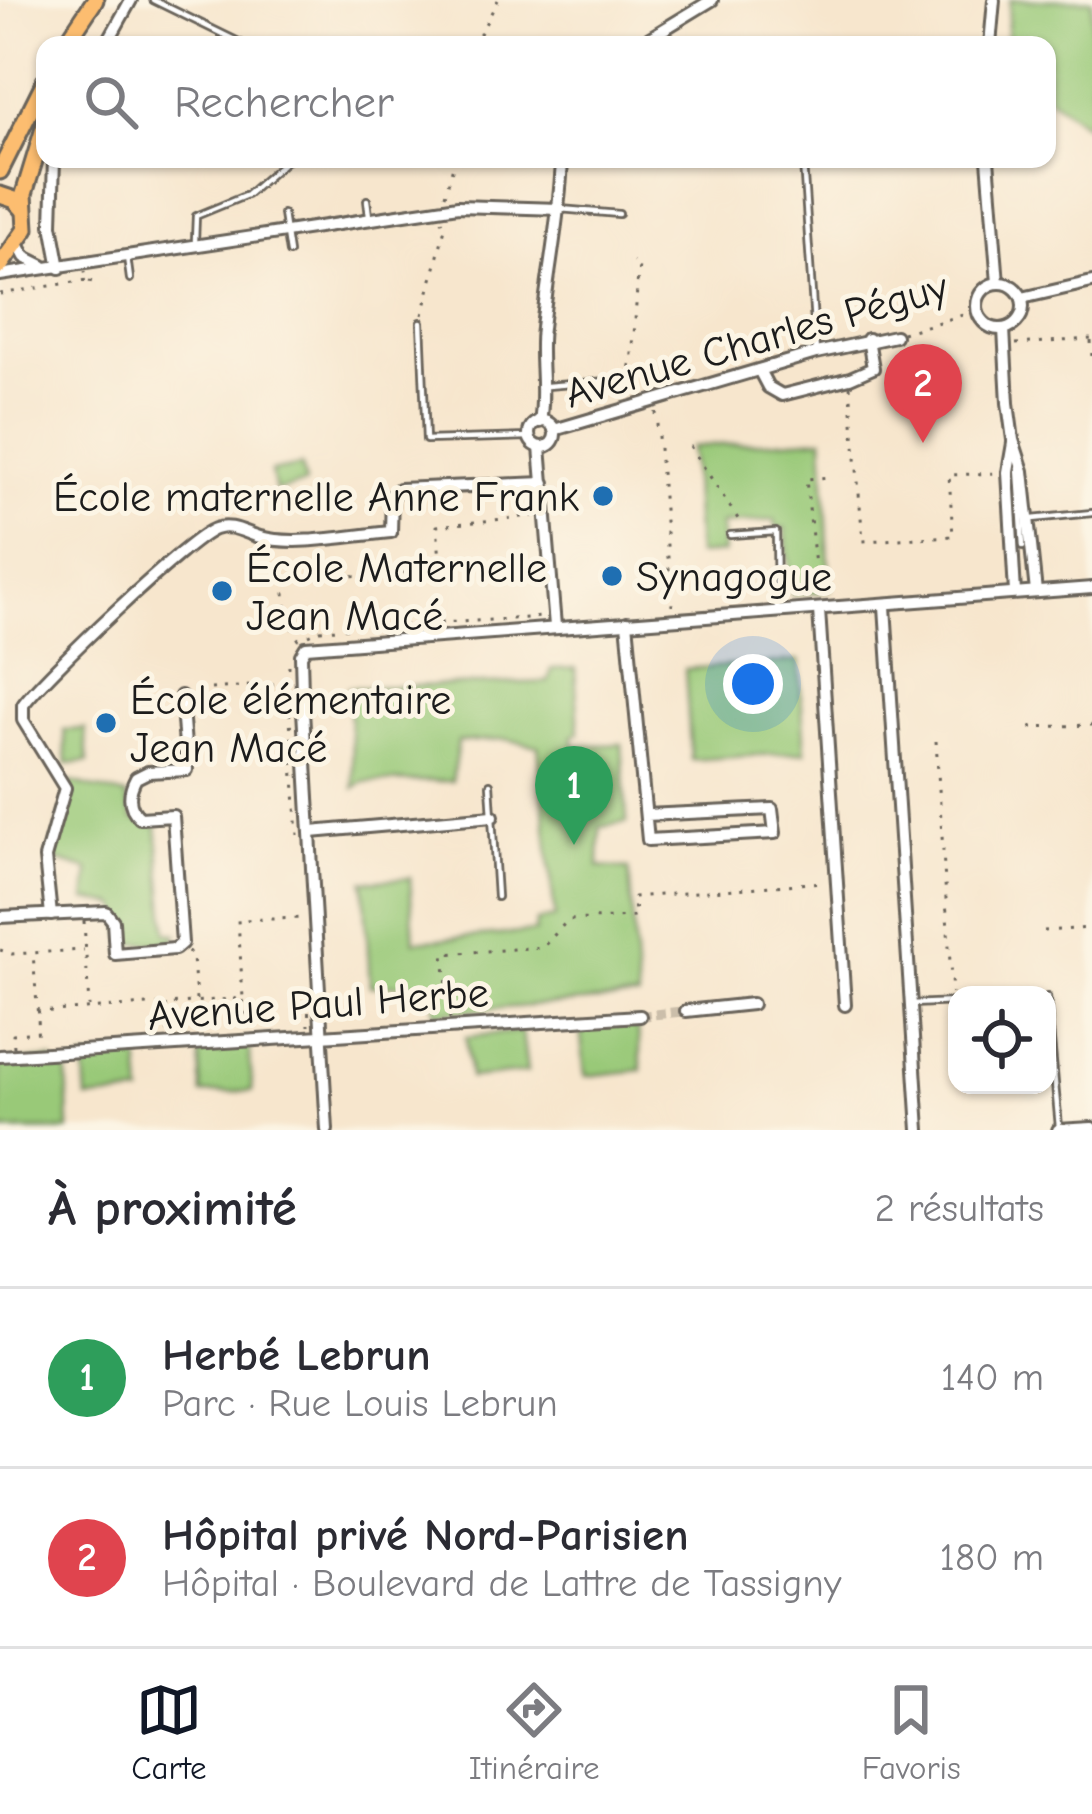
<!DOCTYPE html>
<html lang="fr">
<meta charset="utf-8">
<style>
:root{--surface:#fff;--page:#f2f2f3;--text:#2b2b33;--muted:#7c7c81;--line:#e1e1e2;--accent:#111827}
body{margin:0;font-family:"Comic Neue",sans-serif;background:var(--page);color:var(--text)}
.controls{position:absolute;right:36px;bottom:36px;display:grid;overflow:hidden;border-radius:24px;box-shadow:0 3px 9px #0004}
.controls button{width:108px;height:108px;display:grid;place-items:center;padding:0;border:0;border-bottom:3px solid var(--line);background:var(--surface);color:var(--text);font:60px sans-serif}
.you{position:absolute;left:753px;top:684px;width:42px;height:42px;margin:-30px;border:9px solid #fff;border-radius:50%;background:#1a73e8;box-shadow:0 0 0 18px #1a73e833}
.badge{display:grid;place-items:center;width:78px;height:78px;border-radius:50%;background:var(--accent);color:#fff;font-size:39px;font-weight:700}
.pin{position:absolute;translate:-50% -99px;filter:drop-shadow(0 3px 6px #0008)}
.pin::after{content:'';position:absolute;top:63px;width:42px;height:36px;background:inherit;clip-path:polygon(0 0,100% 0,50% 100%)}
.list{margin:0;padding:0;list-style:none}
h2{display:flex;justify-content:space-between;align-items:center;height:156px;margin:0;padding:0 48px;font-size:51px}
h2 small{font-size:39px;font-weight:400;color:var(--muted)}
.list li{display:grid;grid-template-columns:78px 1fr auto;gap:36px;align-items:center;box-sizing:border-box;height:180px;padding:0 48px;border-top:3px solid var(--line)}
.list b{display:block;font-size:45px;white-space:nowrap}
.list p{margin:0;font-size:39px;white-space:nowrap;color:var(--muted)}
.list em{font-size:39px;font-style:normal;color:var(--muted)}
.icon{flex:none;width:66px;height:66px;fill:none;stroke:currentColor;stroke-width:2;stroke-linecap:round;stroke-linejoin:round}
.map{position:relative;flex:none;width:1092px;height:1130px;overflow:hidden}
.search{position:absolute;background:var(--surface);box-shadow:0 3px 9px #0004;left:36px;right:36px;top:36px;height:132px;display:flex;align-items:center;gap:30px;box-sizing:border-box;padding:0 42px;border-radius:24px;color:var(--muted);font-size:45px}
.sheet{height:516px;background:var(--surface)}
nav{display:flex;justify-content:space-around;align-items:center;box-sizing:border-box;height:168px;border-top:3px solid var(--line);background:var(--surface);font-size:33px;color:var(--muted)}
nav a{display:grid;justify-items:center;gap:6px}
nav .on{color:var(--accent)}
.map>svg:first-child{display:block}
.green{fill:#99c978;stroke:#5a724a;stroke-width:3}
.lines{fill:none;stroke-linecap:round;stroke-linejoin:round}
.street-tunnel{stroke:#cbbeaa;stroke-width:10;stroke-dasharray:10 5;stroke-linecap:butt}
.lane-casing{stroke:#69635a;stroke-width:10}
.street-casing{stroke:#69635a;stroke-width:16}
.primary-casing{stroke:#69635a;stroke-width:21}
.path{stroke:#69635a;stroke-width:3;stroke-dasharray:3 9;stroke-linecap:butt}
.lane{stroke:#fff;stroke-width:4.5}
.street{stroke:#fff;stroke-width:10}
.primary{stroke:#fcbd6f;stroke-width:15}
.poi-dot{fill:#1f6fb2;stroke:#fcf5e5;stroke-width:4.5}
.labels{text-anchor:middle;stroke-width:10;stroke-linejoin:round;paint-order:stroke}
.street-label{font-size:42px;fill:#1c1c1c;stroke:#fcf5e5}
.poi-label{font-size:42px;fill:#1c1c1c;stroke:#fcf5e5;text-anchor:start}
</style>
<div class="map">
<svg width="1092" height="1130" viewBox="0 0 1092 1130">
<rect width="100%" height="100%" fill="#fcf5e5"/>
<filter id="ink" filterUnits="userSpaceOnUse"><feTurbulence type="fractalNoise" baseFrequency=".00833" numOctaves="2"/><feDisplacementMap in="SourceGraphic" scale="24" xChannelSelector="R" yChannelSelector="G"/><feConvolveMatrix kernelMatrix="1 2 1 2 8 2 1 2 1" color-interpolation-filters="sRGB"/></filter>
<filter id="wash" filterUnits="userSpaceOnUse"><feTurbulence type="fractalNoise" baseFrequency=".004" numOctaves="4" result="noise"/><feDisplacementMap in="SourceGraphic" scale="48" xChannelSelector="R" yChannelSelector="G"/><feGaussianBlur stdDeviation="2.7" result="paint"/><feColorMatrix in="noise" values="0 0 0 0 0 0 0 0 0 0 0 0 0 0 0 0 0 1.4 0 .05"/><feComposite in="paint" operator="in"/></filter>
<g filter="url(#wash)">
<rect width="100%" height="100%" fill="#f7e6cd"/>
<g class="green">
<polygon points="1010,0 1092,0 1092,130 1047,96 1047,45 1006,45"/>
<polygon points="823,438 830,591 792,595 785,528 776,528 775,520 721,524 723,553 697,555 691,447"/>
<polygon points="301,466 305,484 275,491 271,472"/>
<polygon points="799,661 805,752 691,760 685,669"/>
<polygon points="575,668 579,733 573,735 574,746 622,744 627,822 600,827 599,867 629,869 638,998 435,1013 433,983 370,986 364,881 410,878 414,941 535,932 536,921 555,918 538,746 505,739 458,742 452,781 363,782 354,788 348,688 548,682 552,669"/>
<polygon points="85,729 88,762 67,764 64,730"/>
<polygon points="71,782 126,796 133,819 157,826 167,933 177,934 174,942 124,944 120,910 116,905 86,900 89,870 49,858"/>
<polygon points="637,1021 642,1070 585,1076 580,1027"/>
<polygon points="522,1031 527,1072 470,1078 466,1037"/>
<polygon points="249,1044 252,1091 202,1094 199,1047"/>
<polygon points="139,1055 142,1095 87,1099 84,1060"/>
<polygon points="52,1059 56,1069 67,1069 69,1130 0,1130 0,1062"/>
</g>
</g>
<g filter="url(#ink)">
<g class="lines">
<polyline class="street-tunnel" points="640,1016 686,1011"/>
<g class="lane-casing">
<g id="lane">
<polyline points="153,0 245,45"/>
<polyline points="803,162 816,353"/>
<polyline points="367,200 369,216"/>
<polyline points="560,209 619,214"/>
<polyline points="283,214 289,253"/>
<polyline points="195,241 196,216 247,195 288,159"/>
<polyline points="127,257 130,279"/>
<polyline points="421,322 426,440 529,437"/>
<polyline points="547,386 619,380"/>
<polyline points="1018,468 1023,546"/>
<polyline points="1032,519 1092,513"/>
<polyline points="730,535 776,532 777,607"/>
<polyline points="490,784 497,897"/>
<polyline points="1047,997 1059,1127"/>
<polyline points="911,1004 957,1002"/>
</g>
</g>
<g class="street-casing">
<g id="street">
<polyline points="106,45 131,0"/>
<polyline points="638,45 712,0"/>
<polyline points="990,45 994,0"/>
<polyline points="54,159 52,225 60,268"/>
<polyline points="988,159 998,283"/>
<polyline points="17,242 25,257 43,266"/>
<polyline points="0,275 458,206 560,209"/>
<circle cx="1000" cy="306" r="23"/>
<polyline points="1022,298 1092,282"/>
<polyline points="1004,329 1008,403 1013,440 1023,471 1036,592"/>
<polyline points="759,370 768,387 782,395 850,378 873,368 868,339"/>
<circle cx="542" cy="434" r="13"/>
<path d="M 540,422 C 546,390 538,359 542,328 C 548,271 560,217 562,159"/>
<polyline points="554,430 816,353 895,336"/>
<polyline points="1013,443 1008,472 1015,593"/>
<polyline points="540,447 555,626"/>
<polyline points="885,606 919,1130"/>
<polyline points="819,610 845,1005"/>
<polyline points="627,622 648,840 775,833 772,809 646,815"/>
<polyline points="311,832 493,816"/>
<path d="M 51,915 L 45,858 L 65,788 L 23,720 L 23,705 C 42,678 189,538 215,529 C 231,523 245,533 260,537 C 294,547 354,535 391,532 L 392,495 L 399,489 L 544,483"/>
<path d="M 0,917 L 106,912 L 113,921 L 115,954 L 175,949 L 182,943 L 173,816 L 140,818 C 127,806 128,793 136,778 L 148,772 L 187,770 L 181,696"/>
<polyline points="686,1011 752,1004"/>
<polyline points="0,1056 640,1016"/>
<polyline points="327,1130 302,693 301,655 306,647 1092,588"/>
<polyline points="1058,1130 1092,1128"/>
</g>
</g>
<g class="primary-casing">
<g id="primary">
<polyline points="65,45 95,0"/>
<polyline points="0,171 45,81"/>
<polyline points="0,195 15,200 24,210"/>
<polyline points="0,266 26,229 24,194 45,125"/>
</g>
</g>
<g class="path">
<polyline points="474,45 498,0"/>
<polyline points="445,195 455,159"/>
<polyline points="89,281 100,284"/>
<polyline points="0,294 87,280 85,271"/>
<polyline points="423,315 445,228 442,220"/>
<polyline points="902,333 966,314"/>
<polyline points="1091,341 1092,358"/>
<polyline points="1016,344 1092,339"/>
<path d="M 625,378 C 636,365 635,291 639,267 L 633,262"/>
<polyline points="850,386 863,541 953,536 949,475 999,473"/>
<polyline points="656,412 672,606"/>
<polyline points="690,446 742,525"/>
<polyline points="818,595 806,479 832,477"/>
<polyline points="309,635 320,630 544,617"/>
<polyline points="299,640 287,619 284,580 441,570 437,526 533,516"/>
<polyline points="289,665 288,691 298,835"/>
<polyline points="211,689 288,683"/>
<polyline points="1030,727 1092,725"/>
<polyline points="936,741 952,994"/>
<polyline points="84,921 89,1007"/>
<polyline points="1044,931 1092,928"/>
<polyline points="0,950 12,954 84,950"/>
<polyline points="188,951 193,957 196,1000"/>
<polyline points="243,1000 246,1032"/>
<polyline points="308,1000 309,1026"/>
<polyline points="37,1012 164,1004"/>
<polyline points="450,1019 444,954 543,947 568,920 635,917 634,897 823,882"/>
<polyline points="168,1032 166,1004 243,998 238,920 303,918"/>
<polyline points="14,1047 13,1034 39,1032 33,953"/>
</g>
<use href="#lane" class="lane"/>
<use href="#street" class="street"/>
<use href="#primary" class="primary"/>
</g>
</g>
<g class="poi-dot">
<circle cx="603" cy="496" r="12"/>
<circle cx="612" cy="576" r="12"/>
<circle cx="222" cy="591" r="12"/>
<circle cx="106" cy="723" r="12"/>
</g>
<g class="labels">
<g class="street-label">
<text transform="translate(756 339) rotate(-16)" y="15">Avenue Charles Péguy</text>
<text transform="translate(318 1003) rotate(-4)" y="15">Avenue Paul Herbe</text>
</g>
<g class="poi-label">
<text x="579" y="511" text-anchor="end">École maternelle Anne Frank</text>
<text x="246" y="582">École Maternelle<tspan x="246" dy="48">Jean Macé</tspan></text>
<text x="636" y="591">Synagogue</text>
<text x="130" y="714">École élémentaire<tspan x="130" dy="48">Jean Macé</tspan></text>
</g>
</g>
</svg>
<div class="controls">
<button><svg class="icon" aria-label="locate" viewBox="0 0 24 24"><circle cx="12" cy="12" r="6"/><path d="M12 2v4M12 18v4M2 12h4M18 12h4"/></svg></button>
</div>
<div class="you"></div>
<div class="pin badge" style="left:574px;top:845px;background:#2e9e5b">1</div>
<div class="pin badge" style="left:923px;top:443px;background:#e0444e">2</div>
<div class="search"><svg class="icon" aria-label="search" viewBox="0 0 24 24"><circle cx="10" cy="10" r="6"/><path d="M15 15l6 6"/></svg>Rechercher</div>
</div>
<section class="sheet">
<h2>À proximité<small>2 résultats</small></h2>
<ul class="list">
<li><span class="badge" style="background:#2e9e5b">1</span><div><b>Herbé Lebrun</b><p>Parc · Rue Louis Lebrun</p></div><em>140 m</em></li>
<li><span class="badge" style="background:#e0444e">2</span><div><b>Hôpital privé Nord-Parisien</b><p>Hôpital · Boulevard de Lattre de Tassigny</p></div><em>180 m</em></li>
</ul>
</section>
<nav>
<a class="on"><svg class="icon" aria-label="map" viewBox="0 0 24 24"><path d="M3 6l6-2 6 2 6-2v14l-6 2-6-2-6 2zM9 4v14M15 6v14"/></svg>Carte</a>
<a><svg class="icon" aria-label="directions" viewBox="0 0 24 24"><path d="M12 3l9 9-9 9-9-9zM9 14v-3h6M13 9l2 2-2 2"/></svg>Itinéraire</a>
<a><svg class="icon" aria-label="saved" viewBox="0 0 24 24"><path d="M7 4h10v16l-5-4-5 4z"/></svg>Favoris</a>
</nav>
